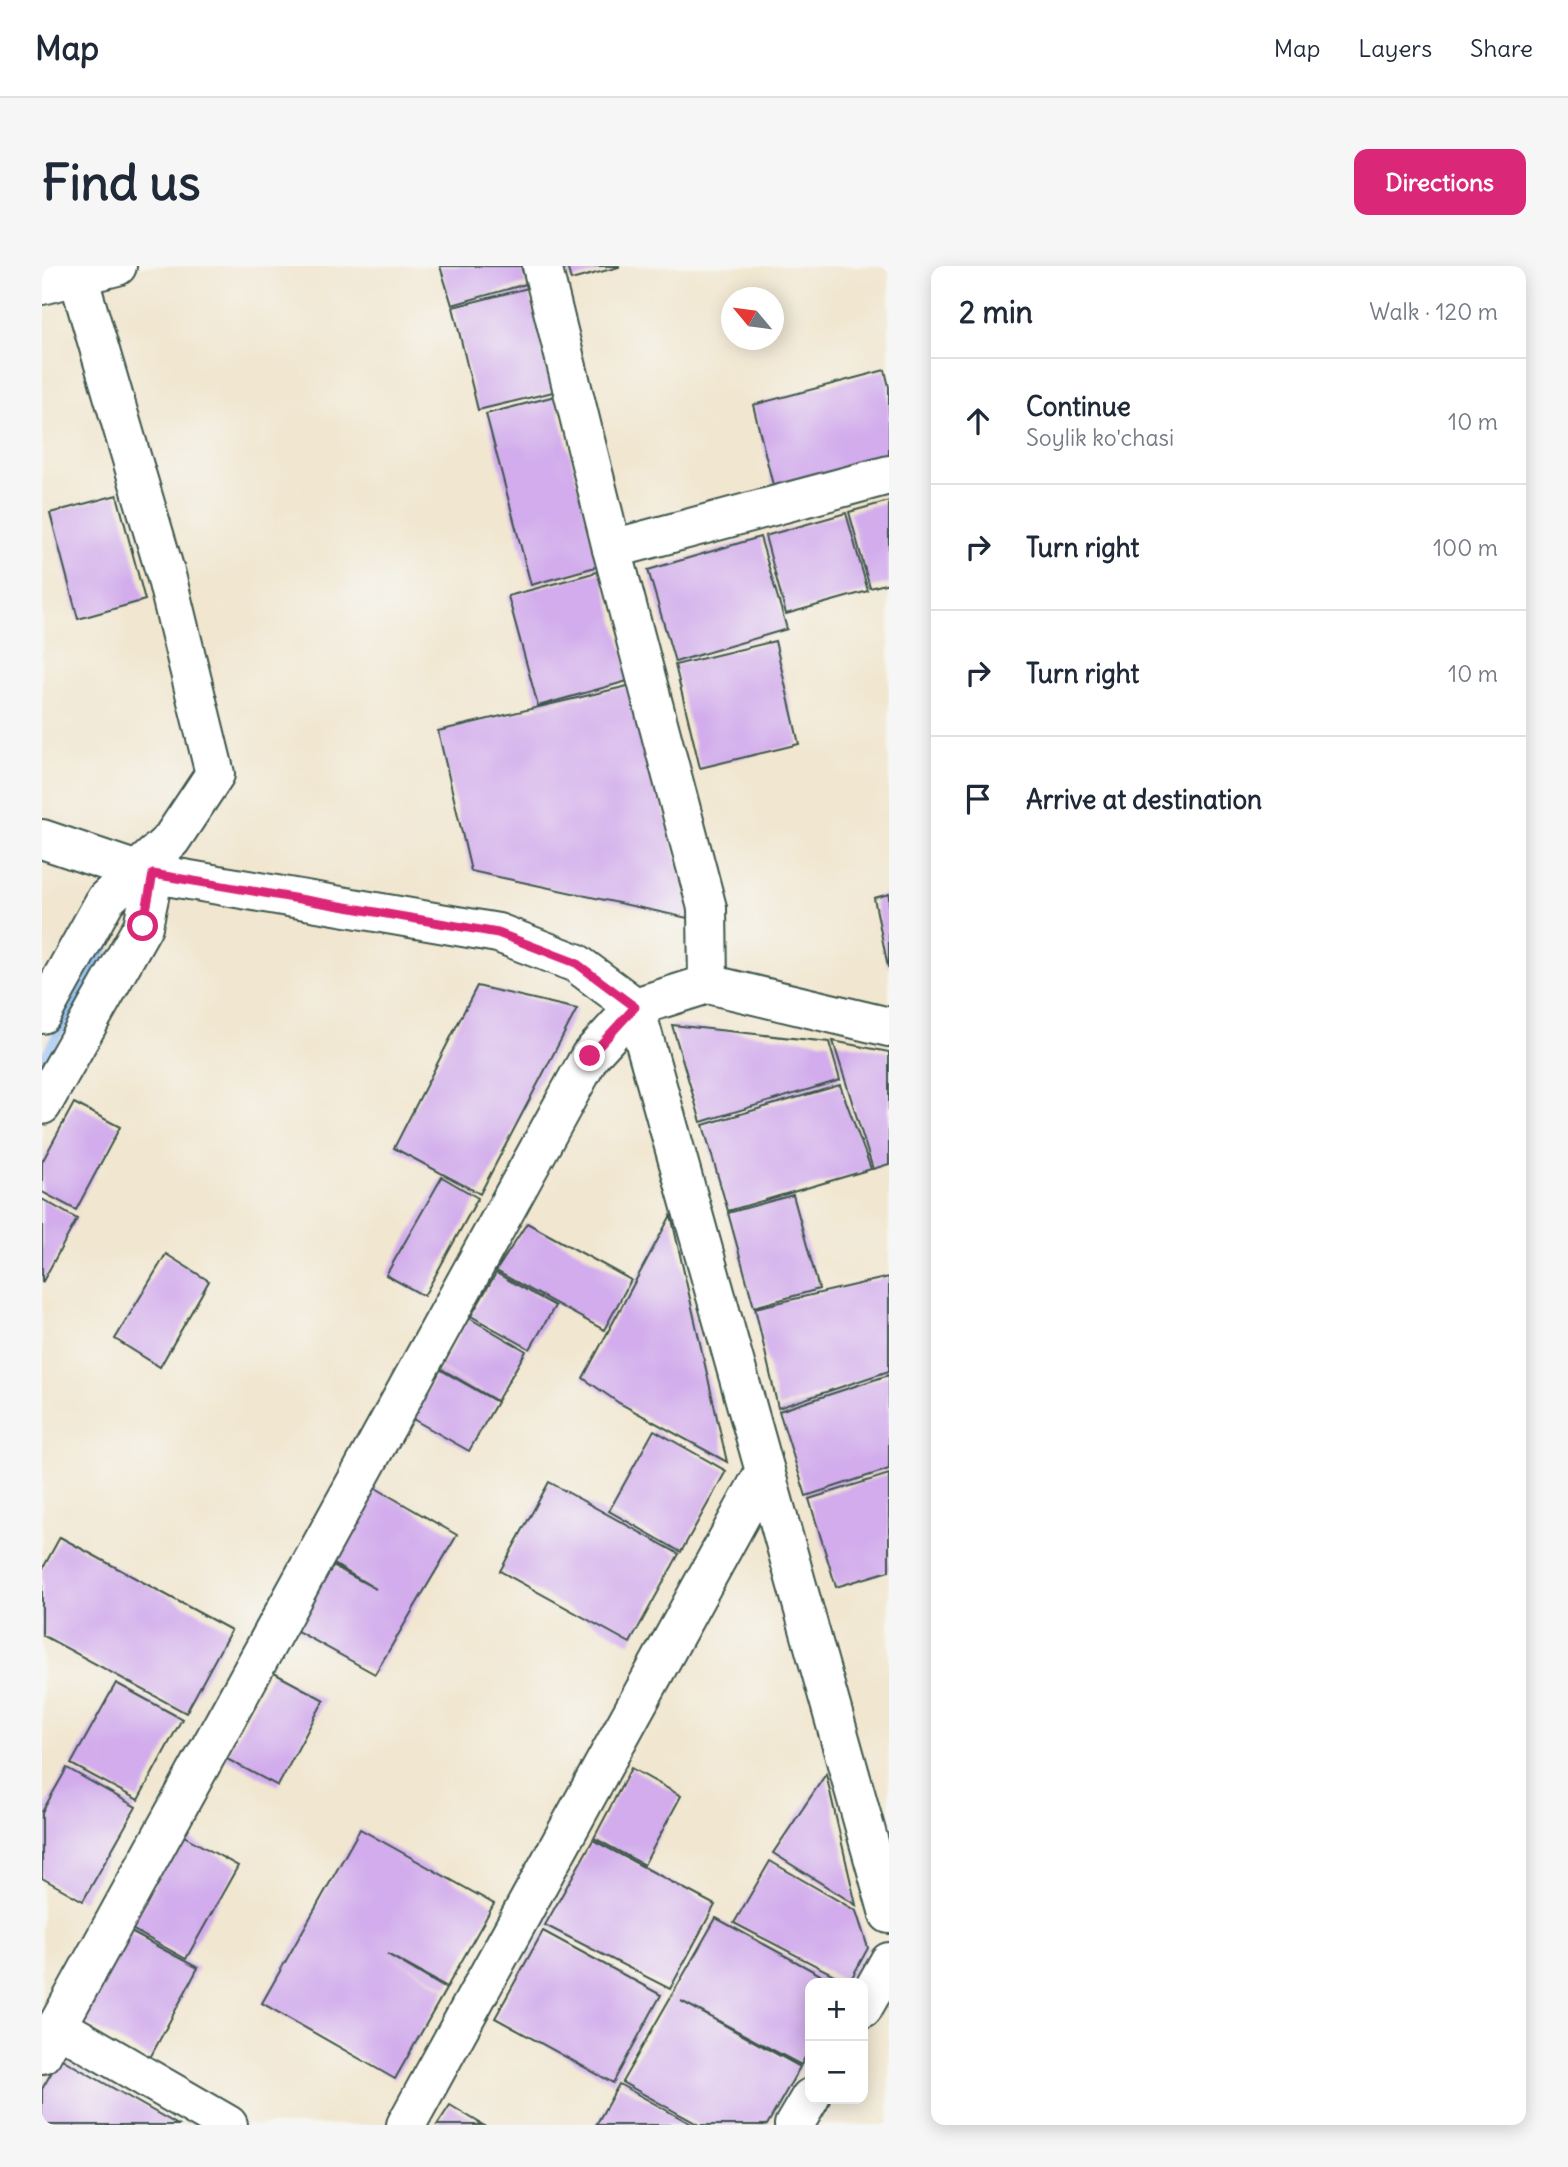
<!DOCTYPE html>
<meta charset="utf-8">
<style>
:root{--surface:#fff;--page:#f6f6f7;--text:#1f2937;--muted:#747a83;--line:#e0e1e3;--accent:#db2777}
body{margin:0;font-family:Delius,sans-serif;background:var(--page);color:var(--text)}
.controls{position:absolute;right:21px;bottom:21px;display:grid;overflow:hidden;border-radius:14px;box-shadow:0 4px 18px #0003}
.controls button{width:63px;height:63px;display:grid;place-items:center;padding:0;border:0;border-bottom:2px solid var(--line);background:var(--surface);color:var(--text);font:35px sans-serif}
.compass{position:absolute;left:679px;top:21px;width:63px;height:63px;border-radius:50%;background:var(--surface);box-shadow:0 4px 18px #0003;rotate:299deg}
.stop{position:absolute;width:21px;height:21px;margin:-16px;border:5px solid #db2777;border-radius:50%;background:#fff}
.stop.end{background:#db2777;border-color:#fff;box-shadow:0 2px 7px #0008}
.list{margin:0;padding:0;list-style:none}
h2{display:flex;justify-content:space-between;align-items:center;height:91px;margin:0;padding:0 28px;font-size:30px}
h2 small{font-size:23px;font-weight:400;color:var(--muted)}
.list li{display:grid;grid-template-columns:46px 1fr auto;gap:21px;align-items:center;box-sizing:border-box;height:126px;padding:0 28px;border-top:2px solid var(--line)}
.list b{display:block;font-size:26px;white-space:nowrap}
.list p{margin:0;font-size:23px;white-space:nowrap;color:var(--muted)}
.list em{font-size:23px;font-style:normal;color:var(--muted)}
.icon{flex:none;width:38px;height:38px;fill:none;stroke:currentColor;stroke-width:2;stroke-linecap:round;stroke-linejoin:round}
.map{position:relative;flex:none;width:847px;height:1859px;overflow:hidden;border-radius:14px}
header{display:flex;align-items:center;gap:42px;box-sizing:border-box;height:98px;padding:0 35px;background:var(--surface);border-bottom:2px solid var(--line)}
header strong{font-size:33px}
nav{display:flex;gap:38px;margin-inline-start:auto;font-size:24px}
.intro{display:flex;align-items:center;justify-content:space-between;box-sizing:border-box;height:168px;padding:0 42px}
h1{margin:0;font-size:49px}
.button{padding:18px 32px;border-radius:14px;background:var(--accent);color:#fff;font-size:24px;font-weight:700}
main{display:flex;gap:42px;padding:0 42px}
aside{flex:1;background:var(--surface);border-radius:14px;box-shadow:0 4px 18px #0003}
.map>svg:first-child{display:block}
.lines{fill:none;stroke-linecap:round;stroke-linejoin:round}
.stream{stroke:#8ab9f5;stroke-width:10}
.building{fill:#d2acec}
.street-casing{stroke:#3e564b;stroke-width:42}
.street{stroke:#fff;stroke-width:38}
.route{stroke:#db2777;stroke-width:9}
</style>
<header>
<strong>Map</strong>
<nav><a>Map</a><a>Layers</a><a>Share</a></nav>
</header>
<div class="intro"><h1>Find us</h1><a class="button">Directions</a></div>
<main>
<div class="map">
<svg width="847" height="1859" viewBox="0 0 847 1859">
<rect width="100%" height="100%" fill="#f6f6f2"/>
<filter id="ink" filterUnits="userSpaceOnUse"><feTurbulence type="fractalNoise" baseFrequency=".0143" numOctaves="2"/><feDisplacementMap in="SourceGraphic" scale="14" xChannelSelector="R" yChannelSelector="G"/><feConvolveMatrix kernelMatrix="1 2 1 2 8 2 1 2 1" color-interpolation-filters="sRGB"/></filter>
<filter id="wash" filterUnits="userSpaceOnUse"><feTurbulence type="fractalNoise" baseFrequency=".00686" numOctaves="4" result="noise"/><feDisplacementMap in="SourceGraphic" scale="28" xChannelSelector="R" yChannelSelector="G"/><feGaussianBlur stdDeviation="1.57" result="paint"/><feColorMatrix in="noise" values="0 0 0 0 0 0 0 0 0 0 0 0 0 0 0 0 0 1.4 0 .05"/><feComposite in="paint" operator="in"/></filter>
<g filter="url(#wash)">
<rect width="100%" height="100%" fill="#f1e6cf"/>
<g class="lines">
<polyline class="stream" points="0,797 78,653"/>
</g>
<g id="blocks">
<g class="building">
<polygon points="398,0 479,0 484,18 410,39"/>
<polygon points="525,0 577,0 577,1 529,14"/>
<polygon points="486,22 511,126 436,144 411,41"/>
<polygon points="843,104 847,121 847,193 732,223 711,139"/>
<polygon points="513,130 557,300 489,319 444,148"/>
<polygon points="75,229 103,334 36,353 8,247"/>
<polygon points="847,235 847,317 828,322 807,246"/>
<polygon points="804,247 826,325 744,348 723,270"/>
<polygon points="718,271 745,363 633,396 606,304"/>
<polygon points="559,305 589,414 496,440 466,330"/>
<polygon points="733,375 757,478 658,502 633,399"/>
<polygon points="590,419 650,653 429,605 396,465"/>
<polygon points="847,628 847,701 846,701 832,632"/>
<polygon points="435,720 535,743 438,928 352,882"/>
<polygon points="630,759 787,776 798,814 659,856"/>
<polygon points="791,775 847,786 847,898 831,903"/>
<polygon points="798,819 829,903 686,945 661,859"/>
<polygon points="32,837 78,861 34,944 0,926 0,896"/>
<polygon points="400,911 436,932 382,1030 344,1009"/>
<polygon points="751,929 777,1023 712,1041 686,947"/>
<polygon points="0,933 35,953 0,1017"/>
<polygon points="629,949 685,1196 577,1137 541,1112"/>
<polygon points="485,957 589,1014 562,1064 454,1005"/>
<polygon points="124,988 167,1015 118,1101 73,1073"/>
<polygon points="454,1007 513,1040 488,1083 429,1050"/>
<polygon points="847,1011 847,1105 736,1142 713,1042"/>
<polygon points="427,1052 484,1085 455,1135 398,1102"/>
<polygon points="397,1103 455,1136 427,1185 369,1152"/>
<polygon points="847,1109 847,1203 764,1230 737,1145"/>
<polygon points="612,1164 684,1205 639,1286 567,1245"/>
<polygon points="847,1208 847,1305 794,1321 767,1233"/>
<polygon points="507,1216 637,1288 588,1377 458,1305"/>
<polygon points="330,1220 415,1269 333,1408 250,1362 286,1297 334,1323 287,1295"/>
<polygon points="18,1271 189,1364 144,1447 0,1369 0,1304"/>
<polygon points="230,1406 282,1434 236,1520 183,1492"/>
<polygon points="74,1417 140,1453 96,1534 29,1498"/>
<polygon points="25,1502 94,1541 41,1635 0,1612 0,1546"/>
<polygon points="589,1502 639,1530 602,1599 552,1572"/>
<polygon points="784,1508 814,1639 731,1587"/>
<polygon points="318,1563 452,1638 405,1721 345,1688 404,1723 353,1813 220,1737"/>
<polygon points="140,1569 196,1600 144,1693 88,1662"/>
<polygon points="551,1574 673,1639 628,1723 503,1659"/>
<polygon points="728,1595 814,1645 826,1682 807,1717 692,1657"/>
<polygon points="674,1652 793,1717 768,1717 768,1782 759,1799 639,1735 758,1801 725,1859 657,1859 580,1816"/>
<polygon points="87,1665 156,1702 108,1792 39,1754"/>
<polygon points="501,1665 619,1729 571,1817 453,1752"/>
<polygon points="18,1792 136,1859 0,1859 0,1823"/>
<polygon points="577,1818 651,1859 554,1859"/>
<polygon points="408,1839 441,1859 395,1859"/>
</g>
</g>
</g>
<g filter="url(#ink)">
<use href="#blocks" fill-opacity="0" stroke="#3e564b" stroke-width="2"/>
<g class="lines">
<g class="street-casing">
<g id="street">
<polyline points="500,0 570,283 665,642 666,718"/>
<polyline points="0,19 75,0"/>
<polyline points="570,283 847,209"/>
<polyline points="0,573 95,605 456,667 534,697 593,741 847,1648"/>
<polyline points="0,748 64,633 129,574 173,508 124,309 33,0"/>
<polyline points="0,839 101,660 112,608"/>
<polyline points="821,1742 847,1696"/>
<polyline points="15,1760 186,1859"/>
<polyline points="0,1788 548,790 593,741 666,718 847,761"/>
<polyline points="364,1859 723,1205"/>
<polyline points="752,1859 768,1832"/>
</g>
</g>
<use href="#street" class="street"/>
</g>
</g>
<g class="lines" filter="url(#ink)">
<polyline class="route" points="101,660 111,608 456,667 534,697 593,741 548,790"/>
</g>
</svg>
<div class="controls">
<button>+</button>
<button>−</button>
</div>
<svg class="compass" viewBox="-18 -18 36 36"><path d="M0-13l5 13h-10z" fill="#e53935"/><path d="M0 13l5-13h-10z" fill="#747a83"/></svg>
<div class="stop" style="left:101px;top:660px"></div>
<div class="stop end" style="left:548px;top:790px"></div>
</div>
<aside>
<h2>2 min<small>Walk · 120 m</small></h2>
<ul class="list">
<li><svg class="icon" aria-label="ahead" viewBox="0 0 24 24"><path d="M12 20V5M6 11l6-6 6 6"/></svg><div><b>Continue</b><p>Soylik ko'chasi</p></div><em>10 m</em></li>
<li><svg class="icon" aria-label="right" viewBox="0 0 24 24"><path d="M7 20v-9h11M14 6l5 5-5 5"/></svg><div><b>Turn right</b></div><em>100 m</em></li>
<li><svg class="icon" aria-label="right" viewBox="0 0 24 24"><path d="M7 20v-9h11M14 6l5 5-5 5"/></svg><div><b>Turn right</b></div><em>10 m</em></li>
<li><svg class="icon" aria-label="arrive" viewBox="0 0 24 24"><path d="M6 21V4h12l-3 4 3 4H6"/></svg><div><b>Arrive at destination</b></div></li>
</ul>
</aside>
</main>
